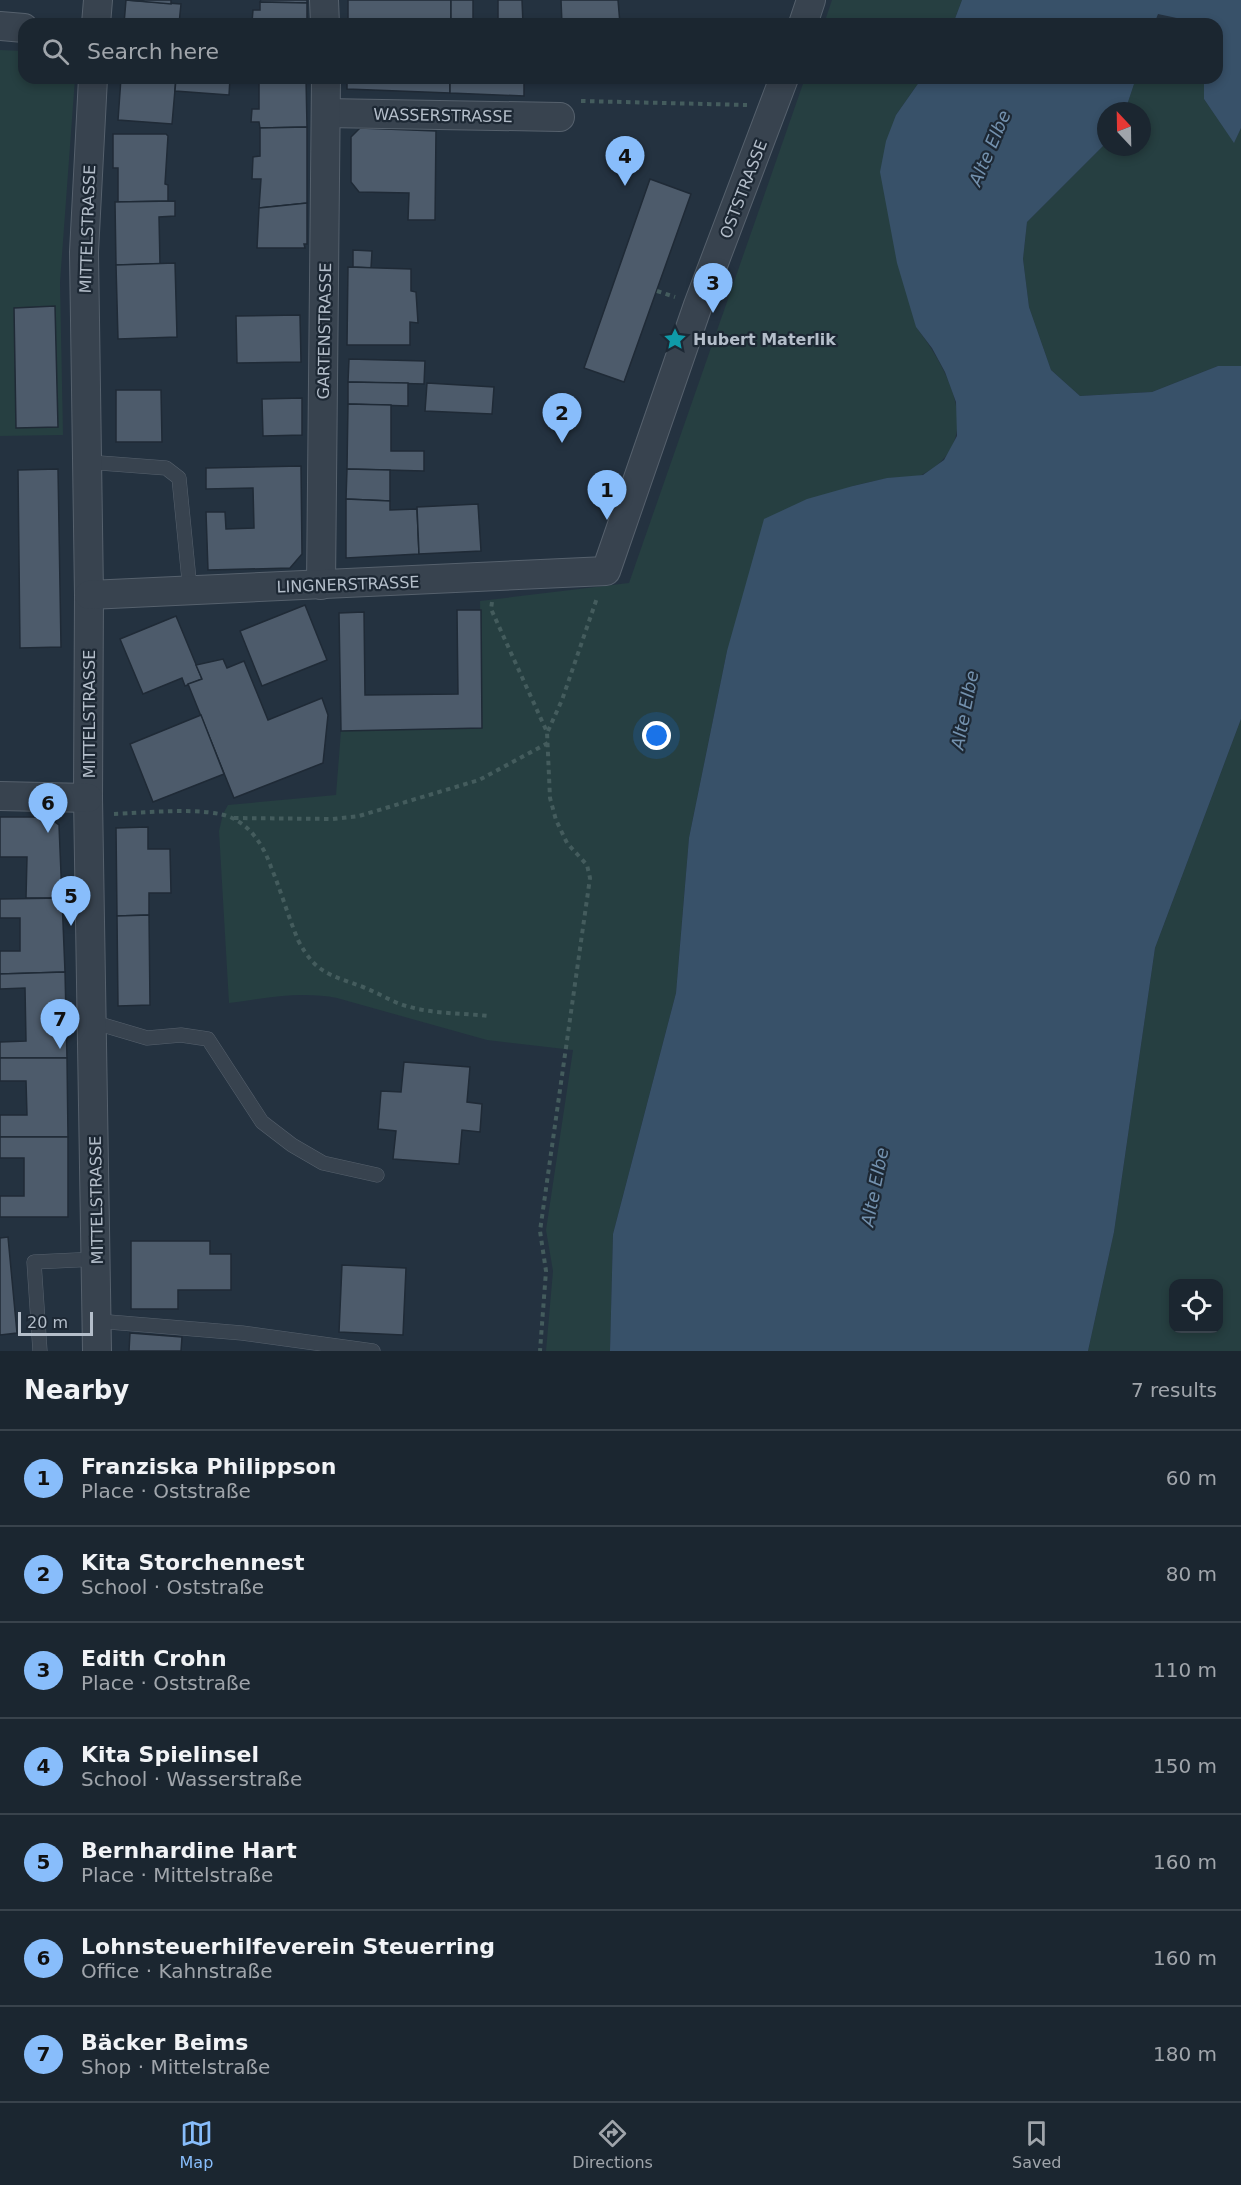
<!DOCTYPE html>
<meta charset="utf-8">
<style>
:root{--surface:#1b2630;--page:#242e38;--text:#f1f3f6;--muted:#a0a5ab;--line:#39434c;--accent:#88bdfb}
body{margin:0;font-family:"DejaVu Sans",sans-serif;background:var(--page);color:var(--text)}
.controls{position:absolute;right:18px;bottom:18px;display:grid;overflow:hidden;border-radius:12px;box-shadow:0 3px 9px #0003}
.controls button{width:54px;height:54px;display:grid;place-items:center;padding:0;border:0;border-bottom:2px solid var(--line);background:var(--surface);color:var(--text);font:30px sans-serif}
.compass{position:absolute;left:1097px;top:102px;width:54px;height:54px;border-radius:50%;background:var(--surface);box-shadow:0 3px 9px #0003;rotate:338deg}
.scale{position:absolute;left:18px;bottom:15px;width:75px;box-sizing:border-box;padding-left:6px;border:3px solid #b4beca;border-top:0;font-size:16px;line-height:21px;white-space:nowrap;color:#b4beca;-webkit-text-stroke:4px #1d2834;paint-order:stroke}
.you{position:absolute;left:657px;top:736px;width:21px;height:21px;margin:-15px;border:4px solid #fff;border-radius:50%;background:#1a73e8;box-shadow:0 0 0 9px #1a73e833}
.badge{display:grid;place-items:center;width:39px;height:39px;border-radius:50%;background:var(--accent);color:#111;font-size:20px;font-weight:700}
.pin{position:absolute;translate:-50% -50px;filter:drop-shadow(0 2px 3px #0008)}
.pin::after{content:'';position:absolute;top:32px;width:21px;height:18px;background:inherit;clip-path:polygon(0 0,100% 0,50% 100%)}
.list{margin:0;padding:0;list-style:none}
h2{display:flex;justify-content:space-between;align-items:center;height:78px;margin:0;padding:0 24px;font-size:26px}
h2 small{font-size:20px;font-weight:400;color:var(--muted)}
.list li{display:grid;grid-template-columns:39px 1fr auto;gap:18px;align-items:center;box-sizing:border-box;height:96px;padding:0 24px;border-top:2px solid var(--line)}
.list b{display:block;font-size:22px;white-space:nowrap}
.list p{margin:0;font-size:20px;white-space:nowrap;color:var(--muted)}
.list em{font-size:20px;font-style:normal;color:var(--muted)}
.icon{flex:none;width:33px;height:33px;fill:none;stroke:currentColor;stroke-width:2;stroke-linecap:round;stroke-linejoin:round}
.map{position:relative;flex:none;width:1241px;height:1351px;overflow:hidden}
.search{position:absolute;background:var(--surface);box-shadow:0 3px 9px #0003;left:18px;right:18px;top:18px;height:66px;display:flex;align-items:center;gap:15px;box-sizing:border-box;padding:0 21px;border-radius:18px;color:var(--muted);font-size:22px}
.sheet{height:750px;background:var(--surface)}
nav{display:flex;justify-content:space-around;align-items:center;box-sizing:border-box;height:84px;border-top:2px solid var(--line);background:var(--surface);font-size:16px;color:var(--muted)}
nav a{display:grid;justify-items:center;gap:3px}
nav .on{color:var(--accent)}
.map>svg:first-child{display:block}
.green{fill:#263f41;fill-rule:evenodd}
.water{fill:#385169}
.building{fill:#4d5b6b;stroke:#1f2a36;stroke-width:1.5}
.lines{fill:none;stroke-linecap:round;stroke-linejoin:round}
.lane-casing{stroke:#56616d;stroke-width:15}
.street-casing{stroke:#56616d;stroke-width:30}
.path{stroke:#445c5d;stroke-width:4;stroke-dasharray:4.5 4.5;stroke-linecap:butt}
.lane{stroke:#38434f;stroke-width:14}
.street{stroke:#38434f;stroke-width:28}
.labels{text-anchor:middle;stroke-width:4.5;stroke-linejoin:round;paint-order:stroke}
.street-label{font-size:16px;fill:#b4beca;stroke:#1d2834}
.poi-label{font-size:16px;font-weight:bold;fill:#b4beca;stroke:#1d2834;text-anchor:start}
.water-label{font-size:18px;font-style:italic;fill:#7391ae;stroke:#1d2834}
</style>
<div class="map">
<svg width="1241" height="1351" viewBox="0 0 1241 1351">
<rect width="100%" height="100%" fill="#243240"/>
<g class="green">
<polygon points="832,0 962,0 953,24 824,24"/>
<path d="M 0,50 L 24,51 L 24,78 L 75,78 L 60,282 L 63,435 L 0,436 ZM 55,307 L 58,426 L 17,427 L 14,308 Z"/>
<path d="M 805,78 L 922,78 L 896,115 L 916,327 C 947,367 987,439 925,473 C 916,479 900,477 889,478 C 877,480 865,483 853,486 L 727,651 L 689,838 L 676,993 L 613,1234 L 610,1351 L 546,1351 L 553,1271 L 546,1230 L 573,1050 L 487,1040 L 337,998 C 301,991 266,998 229,1003 L 219,831 L 223,814 L 228,805 L 336,795 L 341,731 L 482,728 L 480,601 L 629,583 Z"/>
<polygon points="1136,78 1204,78 1204,99 1234,142 1241,128 1241,366 1218,366 1152,392 1080,396 1051,370 1029,307 1023,259 1027,222 1106,143 1106,147 1142,147 1142,111 1125,111"/>
<path d="M 1241,719 L 1241,1351 L 1088,1351 L 1114,1232 L 1155,948 ZM 1174,1284 L 1218,1284 L 1218,1328 L 1174,1328 Z"/>
</g>
<g class="water">
<polygon points="962,0 1241,0 1241,128 1234,143 1204,99 1204,78 1217,78 1217,24 1189,24 1186,20 1158,14 1154,24 953,24"/>
<polygon points="922,78 1136,78 1125,111 1106,111 1106,143 1027,222 1023,259 1029,307 1051,370 1080,396 1152,392 1218,366 1241,366 1241,719 1155,948 1114,1232 1088,1351 610,1351 613,1234 676,993 689,838 727,651 764,519 807,499 853,486 887,478 923,475 944,460 957,436 956,402 945,372 932,348 916,327 897,263 880,172 886,141 896,115"/>
</g>
<g class="building">
<polygon points="126,0 181,4 179,24 124,24"/>
<polygon points="126,0 171,0 171,4"/>
<polygon points="261,0 307,0 307,3 260,2"/>
<rect x="348" y="0" width="103" height="19"/>
<rect x="451" y="0" width="22" height="24"/>
<polygon points="498,0 522,0 523,24 498,24"/>
<polygon points="561,0 618,0 620,24 562,24"/>
<polygon points="260,2 307,3 307,24 260,24 260,22 252,22 253,10 260,10"/>
<rect x="348" y="19" width="43" height="5"/>
<rect x="434" y="19" width="17" height="5"/>
<polygon points="121,78 176,78 172,124 118,120"/>
<polygon points="176,78 230,78 229,95 175,91"/>
<polygon points="259,78 306,78 307,127 260,128 259,122 251,122 252,109 259,109"/>
<polygon points="347,78 450,78 450,93 347,89"/>
<polygon points="450,78 524,78 524,96 450,93"/>
<polygon points="307,127 307,203 259,208 261,179 252,179 253,157 260,156 260,128"/>
<polygon points="360,128 436,131 435,220 408,220 409,193 359,192 351,182 351,137"/>
<polygon points="113,134 166,134 168,136 165,184 168,185 168,201 118,202 118,168 113,168"/>
<polygon points="650,179 691,194 624,382 584,368"/>
<polygon points="175,201 175,216 159,217 160,264 116,265 115,202"/>
<polygon points="307,203 307,244 304,244 305,248 257,248 259,208"/>
<polygon points="353,250 372,251 371,268 353,267"/>
<polygon points="175,263 177,337 118,339 116,265"/>
<polygon points="348,267 411,269 411,291 416,292 418,323 410,322 410,345 347,345"/>
<polygon points="55,306 58,427 16,428 14,308"/>
<polygon points="300,315 301,362 237,363 236,316"/>
<polygon points="349,359 425,361 424,384 348,382"/>
<polygon points="348,382 408,383 408,406 348,404"/>
<polygon points="427,383 494,387 492,414 425,411"/>
<polygon points="116,390 161,390 162,442 116,442"/>
<polygon points="302,398 302,435 263,436 262,399"/>
<polygon points="348,404 391,405 391,451 424,451 424,471 347,469"/>
<polygon points="301,466 302,554 290,568 208,570 206,512 225,512 226,529 254,528 253,488 206,489 206,468"/>
<polygon points="58,469 61,647 20,648 18,470"/>
<polygon points="347,469 390,470 390,501 346,499"/>
<polygon points="346,499 390,501 390,510 417,509 419,554 346,558"/>
<polygon points="478,504 481,551 419,554 417,507"/>
<polygon points="305,605 327,660 262,686 240,631"/>
<polygon points="457,610 481,610 482,728 341,731 339,613 364,612 365,695 458,694"/>
<polygon points="176,616 202,679 185,686 182,678 143,694 120,639"/>
<polygon points="223,659 227,668 244,661 268,720 322,698 328,715 323,763 234,798 188,684 202,679 196,665"/>
<polygon points="201,715 224,774 153,802 130,744"/>
<polygon points="0,817 48,817 59,825 62,898 26,898 27,857 0,857"/>
<polygon points="148,827 148,849 170,849 171,893 149,893 149,915 117,916 116,828"/>
<polygon points="62,898 65,972 0,974 0,951 20,951 20,918 0,918 0,899"/>
<polygon points="149,915 150,1005 118,1006 117,916"/>
<polygon points="65,972 67,1058 0,1058 0,1042 26,1041 25,988 0,989 0,974"/>
<polygon points="0,1058 67,1058 68,1137 0,1137 0,1115 27,1115 26,1081 0,1081"/>
<polygon points="404,1062 470,1067 467,1102 482,1104 480,1132 462,1130 459,1164 393,1159 396,1131 378,1129 381,1091 401,1092"/>
<polygon points="0,1137 68,1137 68,1217 0,1217 0,1196 24,1196 24,1158 0,1158"/>
<polygon points="8,1237 17,1333 0,1335 0,1238"/>
<polygon points="131,1241 210,1241 210,1254 231,1254 231,1290 178,1290 178,1309 131,1309"/>
<polygon points="342,1265 406,1268 403,1335 339,1332"/>
<polygon points="130,1333 182,1337 181,1351 129,1351"/>
</g>
<g class="lines">
<g class="lane-casing">
<g id="lane">
<polyline points="87,462 166,468 179,478 190,590"/>
<polyline points="93,1022 147,1038 181,1035 208,1039 262,1122 292,1145 323,1163 377,1175"/>
<polyline points="97,1321 242,1333 373,1351"/>
<polyline points="40,1351 34,1262 97,1259"/>
</g>
</g>
<g class="street-casing">
<g id="street">
<polyline points="324,0 325,24"/>
<polyline points="96,24 98,0"/>
<polyline points="803,24 811,0"/>
<polyline points="0,26 24,28"/>
<polyline points="93,78 84,252 89,595 88,798 97,1351"/>
<polyline points="326,113 560,117"/>
<polyline points="321,585 326,78"/>
<polyline points="89,595 606,571 698,305 784,78"/>
<polyline points="0,796 88,798"/>
</g>
</g>
<g class="path">
<polyline points="581,101 747,105"/>
<polyline points="657,291 675,297"/>
<polyline points="492,602 491,609 547,732 550,798 556,820 567,843 587,865 590,878 540,1231 546,1271 540,1351"/>
<polyline points="548,731 562,700 597,598"/>
<path d="M 114,814 C 143,813 207,806 232,818 C 252,827 264,847 271,867 C 281,891 288,916 298,940 C 315,973 330,975 363,987 C 379,993 393,1003 410,1007 C 434,1014 463,1013 488,1016"/>
<polyline points="234,818 332,819 359,816 479,780 548,743"/>
</g>
<use href="#lane" class="lane"/>
<use href="#street" class="street"/>
</g>
<defs>
<g id="sight-bare" transform="scale(1.8)"><path d="M0-6L1.8-2.2L6-1.7L2.9 1.2L3.7 5.4L0 3.3L-3.7 5.4L-2.9 1.2L-6-1.7L-1.8-2.2Z" fill="#0f9aa8" stroke="#1d2834" stroke-width="2.5" paint-order="stroke"/></g>
</defs>
<g fill-rule="evenodd">
<use href="#sight-bare" x="675" y="339"/>
</g>
<g class="labels">
<g class="street-label">
<text transform="translate(443 115) rotate(1)" y="6">WASSERSTRASSE</text>
<text transform="translate(743 189) rotate(-69)" y="6">OSTSTRASSE</text>
<text transform="translate(87 229) rotate(-88)" y="6">MITTELSTRASSE</text>
<text transform="translate(324 331) rotate(-89)" y="6">GARTENSTRASSE</text>
<text transform="translate(348 584) rotate(-2)" y="6">LINGNERSTRASSE</text>
<text transform="translate(89 714) rotate(-90)" y="6">MITTELSTRASSE</text>
<text transform="translate(96 1200) rotate(-91)" y="6">MITTELSTRASSE</text>
</g>
<g class="poi-label">
<text x="693" y="345">Hubert Materlik</text>
</g>
<g class="water-label">
<text transform="translate(990 148) rotate(-67)" y="6">Alte Elbe</text>
<text transform="translate(965 710) rotate(-79)" y="6">Alte Elbe</text>
<text transform="translate(875 1187) rotate(-79)" y="6">Alte Elbe</text>
</g>
</g>
</svg>
<div class="controls">
<button><svg class="icon" aria-label="locate" viewBox="0 0 24 24"><circle cx="12" cy="12" r="6"/><path d="M12 2v4M12 18v4M2 12h4M18 12h4"/></svg></button>
</div>
<svg class="compass" viewBox="-18 -18 36 36"><path d="M0-13l5 13h-10z" fill="#e53935"/><path d="M0 13l5-13h-10z" fill="#a0a5ab"/></svg>
<div class="scale">20 m</div>
<div class="you"></div>
<div class="pin badge" style="left:607px;top:520px">1</div>
<div class="pin badge" style="left:562px;top:443px">2</div>
<div class="pin badge" style="left:713px;top:313px">3</div>
<div class="pin badge" style="left:625px;top:186px">4</div>
<div class="pin badge" style="left:71px;top:926px">5</div>
<div class="pin badge" style="left:48px;top:833px">6</div>
<div class="pin badge" style="left:60px;top:1049px">7</div>
<div class="search"><svg class="icon" aria-label="search" viewBox="0 0 24 24"><circle cx="10" cy="10" r="6"/><path d="M15 15l6 6"/></svg>Search here</div>
</div>
<section class="sheet">
<h2>Nearby<small>7 results</small></h2>
<ul class="list">
<li><span class="badge">1</span><div><b>Franziska Philippson</b><p>Place · Oststraße</p></div><em>60 m</em></li>
<li><span class="badge">2</span><div><b>Kita Storchennest</b><p>School · Oststraße</p></div><em>80 m</em></li>
<li><span class="badge">3</span><div><b>Edith Crohn</b><p>Place · Oststraße</p></div><em>110 m</em></li>
<li><span class="badge">4</span><div><b>Kita Spielinsel</b><p>School · Wasserstraße</p></div><em>150 m</em></li>
<li><span class="badge">5</span><div><b>Bernhardine Hart</b><p>Place · Mittelstraße</p></div><em>160 m</em></li>
<li><span class="badge">6</span><div><b>Lohnsteuerhilfeverein Steuerring</b><p>Office · Kahnstraße</p></div><em>160 m</em></li>
<li><span class="badge">7</span><div><b>Bäcker Beims</b><p>Shop · Mittelstraße</p></div><em>180 m</em></li>
</ul>
</section>
<nav>
<a class="on"><svg class="icon" aria-label="map" viewBox="0 0 24 24"><path d="M3 6l6-2 6 2 6-2v14l-6 2-6-2-6 2zM9 4v14M15 6v14"/></svg>Map</a>
<a><svg class="icon" aria-label="directions" viewBox="0 0 24 24"><path d="M12 3l9 9-9 9-9-9zM9 14v-3h6M13 9l2 2-2 2"/></svg>Directions</a>
<a><svg class="icon" aria-label="saved" viewBox="0 0 24 24"><path d="M7 4h10v16l-5-4-5 4z"/></svg>Saved</a>
</nav>
